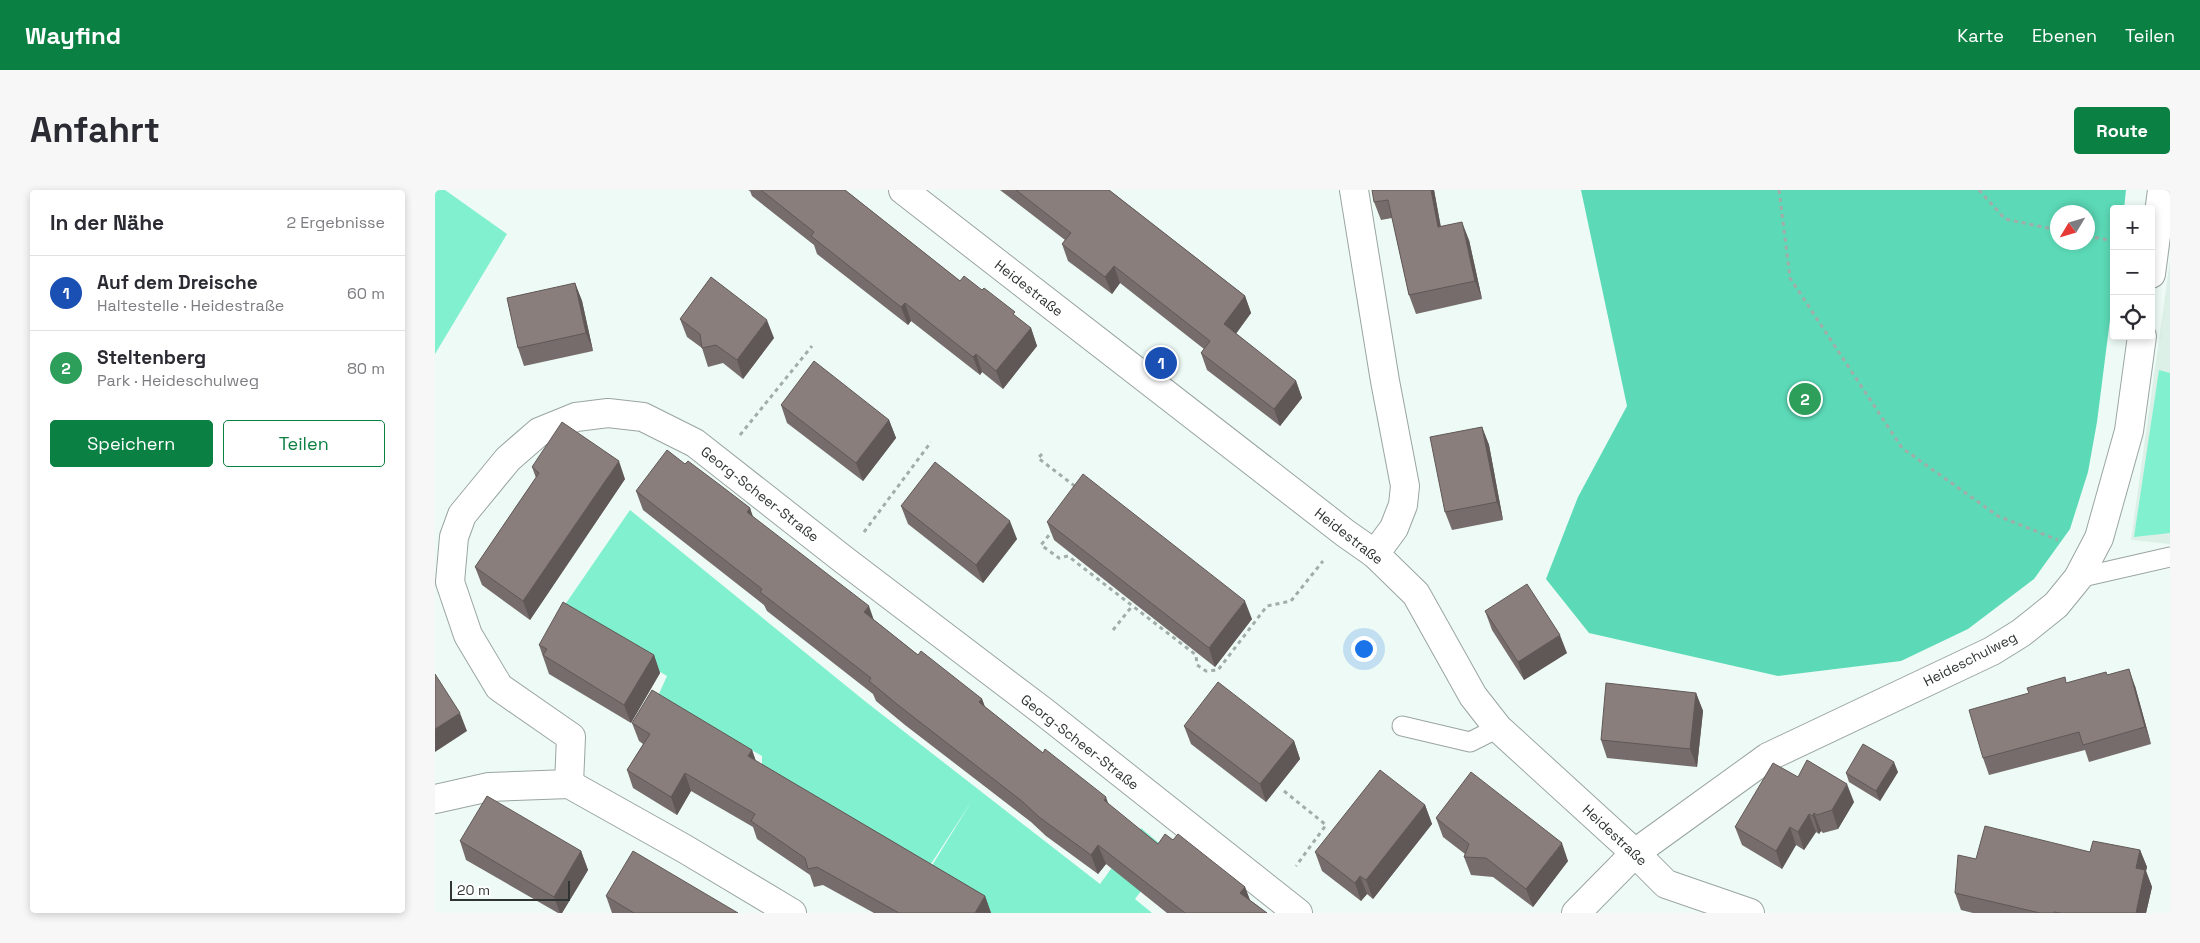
<!DOCTYPE html>
<html lang="de">
<meta charset="utf-8">
<style>
:root{--surface:#fff;--page:#f7f7f7;--text:#2b2b33;--muted:#7c7c81;--line:#e1e1e2;--accent:#0b8043}
body{margin:0;font-family:"Space Grotesk",sans-serif;background:var(--page);color:var(--text)}
.controls{position:absolute;right:15px;top:15px;display:grid;overflow:hidden;border-radius:5px;box-shadow:0 2px 8px #0003}
.controls button{width:45px;height:45px;display:grid;place-items:center;padding:0;border:0;border-bottom:1px solid var(--line);background:var(--surface);color:var(--text);font:25px sans-serif}
.compass{position:absolute;left:1615px;top:15px;width:45px;height:45px;border-radius:50%;background:var(--surface);box-shadow:0 2px 8px #0003;rotate:232deg}
.scale{position:absolute;left:15px;bottom:12px;width:120px;box-sizing:border-box;padding-left:5px;border:2px solid #303533;border-top:0;font-size:14px;line-height:18px;white-space:nowrap;color:#303533;-webkit-text-stroke:4px #fff;paint-order:stroke}
.you{position:absolute;left:928px;top:458px;width:18px;height:18px;margin:-12px;border:4px solid #fff;border-radius:50%;background:#1a73e8;box-shadow:0 0 0 8px #1a73e833}
.badge{display:grid;place-items:center;width:32px;height:32px;border-radius:50%;background:var(--accent);color:#fff;font-size:16px;font-weight:700}
.pin{position:absolute;translate:-50% -50%;border:2px solid #fff;box-shadow:0 1px 5px #0006}
.list{margin:0;padding:0;list-style:none}
h2{display:flex;justify-content:space-between;align-items:center;height:65px;margin:0;padding:0 20px;font-size:21px}
h2 small{font-size:16px;font-weight:400;color:var(--muted)}
.list li{display:grid;grid-template-columns:32px 1fr auto;gap:15px;align-items:center;box-sizing:border-box;height:75px;padding:0 20px;border-top:1px solid var(--line)}
.list b{display:block;font-size:19px;white-space:nowrap}
.list p{margin:0;font-size:16px;white-space:nowrap;color:var(--muted)}
.list em{font-size:16px;font-style:normal;color:var(--muted)}
.actions{display:flex;gap:10px;padding:15px 20px}
.actions a{flex:1;padding:11px 0;border:1px solid var(--accent);border-radius:5px;text-align:center;font-size:18px;color:var(--accent)}
.actions .main{background:var(--accent);color:#fff}
.icon{flex:none;width:28px;height:28px;fill:none;stroke:currentColor;stroke-width:2;stroke-linecap:round;stroke-linejoin:round}
.map{position:relative;flex:none;width:1735px;height:723px;overflow:hidden;border-radius:5px}
header{display:flex;align-items:center;gap:30px;box-sizing:border-box;height:70px;padding:0 25px;background:var(--accent);color:#fff}
header strong{font-size:24px}
nav{display:flex;gap:28px;margin-inline-start:auto;font-size:18px}
.intro{display:flex;align-items:center;justify-content:space-between;box-sizing:border-box;height:120px;padding:0 30px}
h1{margin:0;font-size:35px}
.button{padding:12px 22px;border-radius:5px;background:var(--accent);color:#fff;font-size:18px;font-weight:700}
main{display:flex;gap:30px;padding:0 30px}
aside{flex:1;background:var(--surface);border-radius:5px;box-shadow:0 2px 8px #0003}
.map>svg:first-child{display:block}
.built{fill:#dcf0e8}
.green{fill:#80f0ce}
.forest{fill:#5cdab7;fill-rule:evenodd}
.lines{fill:none;stroke-linecap:round;stroke-linejoin:round}
.lane-casing{stroke:#9aa5a1;stroke-width:21}
.street-casing{stroke:#9aa5a1;stroke-width:30}
.path{stroke:#a2aca8;stroke-width:3;stroke-dasharray:4 4;stroke-linecap:butt}
.lane{stroke:#fff;stroke-width:19}
.street{stroke:#fff;stroke-width:28}
.wall{fill:#766c6b}
.shaded-wall{fill:#605857}
.building{fill:#897e7c;stroke:#605857}
.labels{text-anchor:middle;stroke-width:4;stroke-linejoin:round;paint-order:stroke}
.street-label{font-size:14px;fill:#303533;stroke:#fff}
</style>
<header>
<strong>Wayfind</strong>
<nav><a>Karte</a><a>Ebenen</a><a>Teilen</a></nav>
</header>
<div class="intro"><h1>Anfahrt</h1><a class="button">Route</a></div>
<main>
<aside>
<h2>In der Nähe<small>2 Ergebnisse</small></h2>
<ul class="list">
<li><span class="badge" style="background:#1a4fb4">1</span><div><b>Auf dem Dreische</b><p>Haltestelle · Heidestraße</p></div><em>60 m</em></li>
<li><span class="badge" style="background:#2e9e5b">2</span><div><b>Steltenberg</b><p>Park · Heideschulweg</p></div><em>80 m</em></li>
</ul>
<div class="actions"><a class="main">Speichern</a><a>Teilen</a></div>
</aside>
<div class="map">
<svg width="1735" height="723" viewBox="0 0 1735 723">
<rect width="100%" height="100%" fill="#edfaf5"/>
<polygon class="built" points="1735,71 1735,354 1696,350"/>
<g class="green">
<polygon points="0,0 10,0 72,44 0,164"/>
<polygon points="1724,180 1735,183 1735,343 1699,347"/>
<polygon points="195,320 431,512 665,694 706,638 730,658 712,693 700,709 717,723 555,723 496,677 538,609 494,677 327,580 327,566 223,506 232,486 125,422"/>
</g>
<path class="forest" d="M 1146,0 L 1691,0 L 1689,19 L 1679,19 L 1679,98 L 1662,232 L 1653,282 L 1635,339 L 1599,389 L 1533,439 L 1466,471 L 1343,486 L 1154,443 L 1111,389 L 1143,307 L 1192,216 ZM 1622,22 L 1652,22 L 1652,52 L 1622,52 Z"/>
<g class="lines">
<g class="lane-casing">
<g id="lane">
<polyline points="1643,388 1735,367"/>
<polyline points="967,536 1035,552 1063,538"/>
</g>
</g>
<g class="street-casing">
<g id="street">
<polyline points="468,0 910,343 940,364 981,404 1038,506 1063,538 1200,663 1231,694 1315,723"/>
<polyline points="919,0 950,191 970,296 968,315 959,338 940,364"/>
<polyline points="1716,84 1727,0"/>
<polyline points="134,594 136,547 64,497 33,445 15,392 19,347 27,325 73,269 104,242 141,227 173,223 208,227 260,253 409,370 609,522 863,723"/>
<polyline points="0,609 54,597 134,594 250,659 357,723"/>
<polyline points="1141,723 1200,663 1333,567 1557,461 1586,443 1621,415 1643,388 1664,348 1694,241 1707,146"/>
</g>
</g>
<g class="path">
<polyline points="1344,0 1355,88 1467,258 1563,326 1623,350"/>
<polyline points="1544,0 1570,29 1622,40"/>
<polyline points="1652,46 1679,51"/>
<polyline points="305,245 377,156"/>
<polyline points="607,264 603,268 641,297"/>
<polyline points="619,339 606,355 624,368 633,366 761,465 762,475 771,481 783,480 832,416 856,411 888,371"/>
<polyline points="429,342 496,252"/>
<polyline points="678,440 698,415"/>
<polyline points="849,601 891,635 861,676"/>
</g>
<use href="#lane" class="lane"/>
<use href="#street" class="street"/>
</g>
<g class="wall">
<polygon points="313,0 410,0 525,91 581,127 596,138 602,156 568,199 547,182 545,185 476,131 473,135 382,64 379,55 317,6 315,1"/>
<polygon points="565,0 674,0 810,106 816,123 801,144 861,191 867,208 845,236 772,180 766,163 769,159 685,93 677,104 633,71 627,54 630,50"/>
<polygon points="999,0 1006,37 1034,50 1047,109 981,124 974,105 957,28 946,30 939,12"/>
<polygon points="140,93 147,111 158,161 89,176 83,158"/>
<polygon points="245,129 339,148 308,189 288,173 273,177 267,158 252,147"/>
<polygon points="346,215 454,230 461,248 428,291 352,233"/>
<polygon points="1047,237 1054,255 1068,330 1017,340 1010,322"/>
<polygon points="250,274 315,318 317,326 439,430 483,465 547,509 550,517 723,654 810,697 815,710 832,723 732,723 671,674 663,684 611,646 596,632 470,535 441,511 438,504 332,421 329,415 208,320 201,301"/>
<polygon points="97,277 190,289 95,430 47,395 40,377 101,288"/>
<polygon points="466,316 582,349 548,393 473,334"/>
<polygon points="612,332 817,429 780,477 619,350"/>
<polygon points="1050,421 1132,463 1089,490 1057,440"/>
<polygon points="104,455 219,465 225,483 196,533 114,484"/>
<polygon points="1672,485 1700,496 1716,554 1654,572 1650,560 1554,585 1548,568 1632,493"/>
<polygon points="1261,503 1268,521 1262,577 1172,568 1166,550"/>
<polygon points="197,533 317,560 321,571 550,706 556,723 439,723 388,695 379,697 375,685 322,649 318,637 256,601 242,625 198,598 192,580 208,554 204,551"/>
<polygon points="749,536 859,551 865,569 831,612 756,554"/>
<polygon points="1463,582 1445,611 1414,592 1411,583"/>
<polygon points="1363,587 1419,612 1403,639 1388,643 1386,641 1384,644 1381,642 1369,660 1361,655 1347,679 1307,655 1300,637"/>
<polygon points="990,615 997,634 938,709 932,704 926,711 887,681 880,662"/>
<polygon points="1001,628 1133,671 1098,717 1058,687 1036,685 1029,667 1030,664 1008,647"/>
<polygon points="25,651 146,661 153,680 127,723 123,723 31,670"/>
<polygon points="1705,660 1712,677 1711,681 1717,697 1711,723 1538,723 1526,720 1520,703 1541,669 1655,662"/>
<polygon points="171,706 303,723 177,723"/>
</g>
<g class="shaded-wall">
<polygon points="996,0 999,0 1009,56 1003,37"/>
<polygon points="1027,32 1034,50 1047,109 1040,91"/>
<polygon points="679,76 685,93 677,104 670,87"/>
<polygon points="140,93 147,111 158,161 151,143"/>
<polygon points="810,106 816,123 795,151 789,134"/>
<polygon points="470,113 476,131 473,135 466,117"/>
<polygon points="332,130 339,148 308,189 302,170"/>
<polygon points="596,138 602,156 568,199 561,181"/>
<polygon points="541,164 547,182 545,185 538,167"/>
<polygon points="861,191 867,208 845,236 839,219"/>
<polygon points="454,230 461,248 428,291 421,273"/>
<polygon points="1047,237 1054,255 1068,330 1062,312"/>
<polygon points="184,271 190,289 95,430 88,411"/>
<polygon points="315,318 322,338 312,322"/>
<polygon points="575,331 582,349 548,393 541,375"/>
<polygon points="810,411 817,429 780,477 774,458"/>
<polygon points="434,416 441,436 429,422"/>
<polygon points="1125,445 1132,463 1089,490 1083,472"/>
<polygon points="219,465 225,483 196,533 189,515"/>
<polygon points="1694,479 1700,496 1716,554 1710,537"/>
<polygon points="1261,503 1268,521 1262,577 1255,559"/>
<polygon points="547,509 554,528 544,512"/>
<polygon points="25,523 32,541 0,562 0,539"/>
<polygon points="859,551 865,569 831,612 825,594"/>
<polygon points="317,560 323,578 313,566"/>
<polygon points="1459,572 1463,582 1445,611 1441,601"/>
<polygon points="250,583 256,601 242,625 236,607"/>
<polygon points="1412,594 1419,612 1403,639 1397,620"/>
<polygon points="671,607 678,627 669,610"/>
<polygon points="990,615 997,634 938,709 931,690"/>
<polygon points="1379,623 1386,641 1384,644 1378,626"/>
<polygon points="1374,624 1381,642 1369,660 1363,642"/>
<polygon points="1355,637 1361,655 1347,679 1341,661"/>
<polygon points="1127,653 1133,671 1098,717 1091,699"/>
<polygon points="663,655 671,674 663,684 656,665"/>
<polygon points="1705,660 1712,677 1711,681 1717,697 1711,723 1701,723 1701,678"/>
<polygon points="146,661 153,680 127,723 125,723 119,707"/>
<polygon points="925,686 932,704 926,711 920,693"/>
<polygon points="810,697 817,716 805,703"/>
<polygon points="550,706 556,723 540,723"/>
</g>
<g class="building">
<polygon points="326,0 410,0 525,91 529,86 547,100 549,98 580,122 578,124 596,138 561,181 541,164 538,167 470,113 466,117 376,46 379,42"/>
<polygon points="581,0 674,0 810,106 789,134 861,191 839,219 766,163 775,151 679,76 670,87 627,54 636,43"/>
<polygon points="937,0 996,0 1003,37 1027,32 1040,91 974,105 953,10 939,12"/>
<polygon points="276,87 332,130 302,170 281,155 267,158 265,144 245,129"/>
<polygon points="140,93 151,143 83,158 72,108"/>
<polygon points="379,171 454,230 421,273 346,215"/>
<polygon points="127,232 184,271 88,411 40,377 104,283 97,277"/>
<polygon points="1047,237 1062,312 1010,322 995,247"/>
<polygon points="232,260 250,274 253,271 285,295 315,318 312,322 434,416 429,422 483,465 486,461 547,509 544,512 608,563 610,559 671,607 669,610 723,654 730,644 738,650 743,644 810,697 805,703 832,723 750,723 663,655 656,665 604,627 588,612 463,515 434,491 436,488 325,402 327,399 201,301"/>
<polygon points="500,272 575,331 541,375 466,316"/>
<polygon points="648,284 810,411 774,458 612,332"/>
<polygon points="1092,394 1125,445 1083,472 1050,421"/>
<polygon points="128,412 219,465 189,515 108,465 112,459 104,455"/>
<polygon points="1694,479 1710,537 1648,555 1644,542 1548,568 1534,520 1594,503 1592,498 1630,487 1631,493 1671,482 1672,485"/>
<polygon points="0,484 25,523 0,539"/>
<polygon points="783,492 859,551 825,594 749,536"/>
<polygon points="1171,493 1261,503 1255,559 1166,550"/>
<polygon points="217,500 317,560 313,566 550,706 540,723 464,723 382,677 373,679 370,668 316,631 320,624 250,583 236,607 192,580 215,544 197,533"/>
<polygon points="1428,554 1459,572 1441,601 1411,583"/>
<polygon points="1372,570 1412,594 1397,620 1382,625 1379,623 1378,626 1374,624 1363,642 1355,637 1341,661 1300,637 1338,573 1363,587"/>
<polygon points="945,580 990,615 931,690 925,686 920,693 880,662"/>
<polygon points="1036,582 1127,653 1091,699 1051,668 1029,667 1034,654 1001,628"/>
<polygon points="52,606 146,661 119,707 25,651"/>
<polygon points="1550,636 1655,662 1658,651 1705,660 1701,678 1710,680 1701,723 1626,723 1619,722 1619,723 1605,723 1520,703 1523,665 1541,669"/>
<polygon points="198,661 303,723 199,723 171,706"/>
</g>
<g class="labels">
<g class="street-label">
<text transform="translate(594 98) rotate(38)" y="5">Heidestraße</text>
<text transform="translate(325 304) rotate(38)" y="5">Georg-Scheer-Straße</text>
<text transform="translate(914 346) rotate(38)" y="5">Heidestraße</text>
<text transform="translate(1535 469) rotate(-27)" y="5">Heideschulweg</text>
<text transform="translate(645 552) rotate(38)" y="5">Georg-Scheer-Straße</text>
<text transform="translate(1180 645) rotate(43)" y="5">Heidestraße</text>
</g>
</g>
</svg>
<div class="controls">
<button>+</button>
<button>−</button>
<button><svg class="icon" aria-label="locate" viewBox="0 0 24 24"><circle cx="12" cy="12" r="6"/><path d="M12 2v4M12 18v4M2 12h4M18 12h4"/></svg></button>
</div>
<svg class="compass" viewBox="-18 -18 36 36"><path d="M0-13l5 13h-10z" fill="#e53935"/><path d="M0 13l5-13h-10z" fill="#7c7c81"/></svg>
<div class="scale">20 m</div>
<div class="you"></div>
<div class="pin badge" style="left:726px;top:173px;background:#1a4fb4">1</div>
<div class="pin badge" style="left:1370px;top:209px;background:#2e9e5b">2</div>
</div>
</main>
